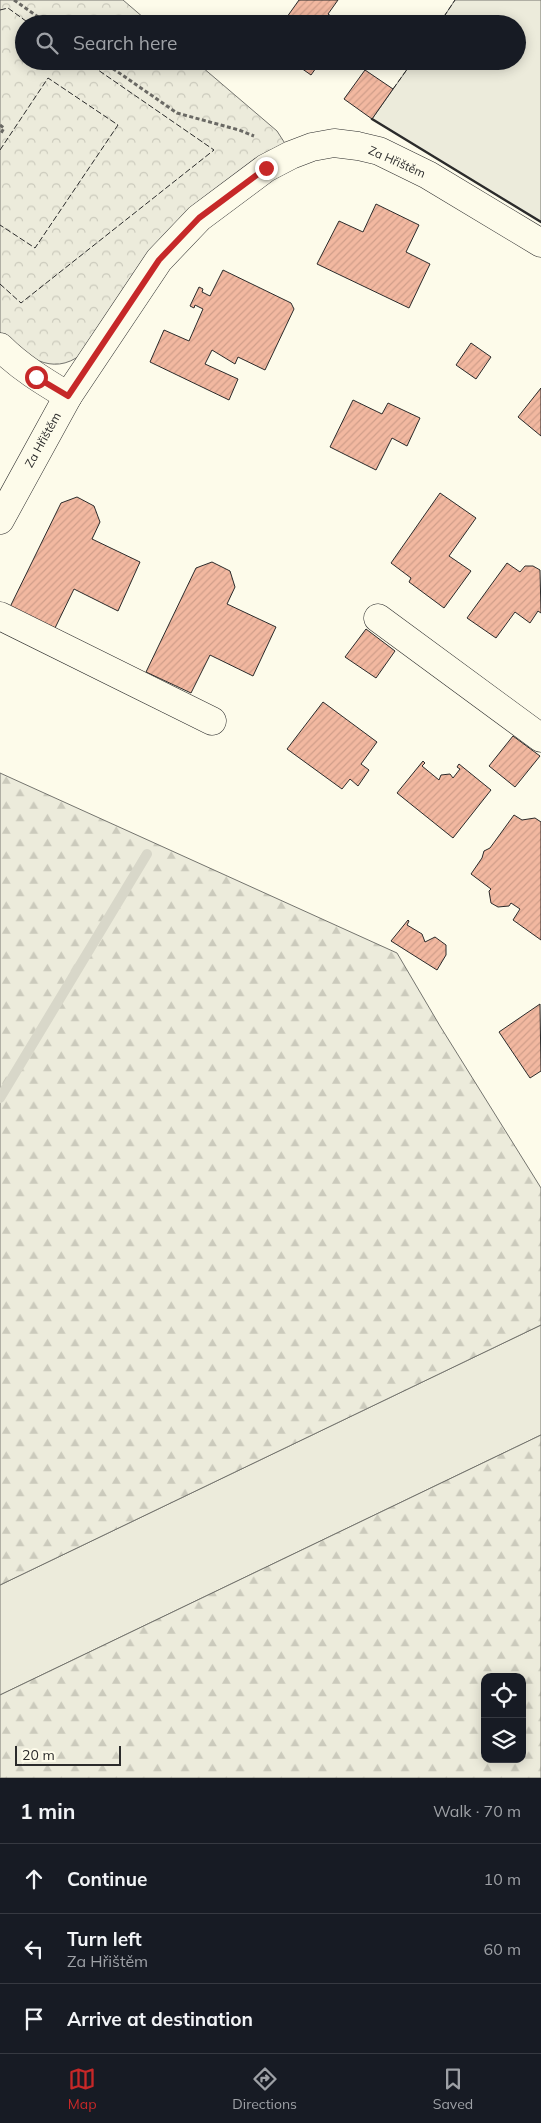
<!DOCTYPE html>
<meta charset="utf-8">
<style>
:root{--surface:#171b24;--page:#242831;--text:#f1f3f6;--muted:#9ea1a6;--line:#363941;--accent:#c62828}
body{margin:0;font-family:Mulish,sans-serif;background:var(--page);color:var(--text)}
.controls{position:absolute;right:15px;bottom:15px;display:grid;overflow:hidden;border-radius:10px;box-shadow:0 2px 12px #0003}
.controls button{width:45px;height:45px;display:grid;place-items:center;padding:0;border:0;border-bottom:1px solid var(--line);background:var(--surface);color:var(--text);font:25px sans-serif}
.scale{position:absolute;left:15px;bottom:12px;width:106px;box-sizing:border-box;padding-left:5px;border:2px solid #2b2b2b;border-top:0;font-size:14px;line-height:18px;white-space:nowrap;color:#2b2b2b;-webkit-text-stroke:4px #fdfbea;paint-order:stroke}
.stop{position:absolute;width:15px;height:15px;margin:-11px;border:4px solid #c62828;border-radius:50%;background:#fff}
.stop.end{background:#c62828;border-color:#fff;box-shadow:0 1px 5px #0008}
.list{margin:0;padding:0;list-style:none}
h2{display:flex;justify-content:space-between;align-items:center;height:65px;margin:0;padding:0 20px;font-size:21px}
h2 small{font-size:16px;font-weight:400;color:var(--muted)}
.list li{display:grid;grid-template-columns:32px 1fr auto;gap:15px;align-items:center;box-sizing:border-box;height:70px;padding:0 20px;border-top:1px solid var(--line)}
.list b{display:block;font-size:19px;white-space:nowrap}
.list p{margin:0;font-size:16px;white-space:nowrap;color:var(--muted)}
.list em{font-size:16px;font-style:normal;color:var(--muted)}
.icon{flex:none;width:28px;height:28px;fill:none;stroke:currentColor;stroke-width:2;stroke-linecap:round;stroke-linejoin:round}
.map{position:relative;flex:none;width:541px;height:1778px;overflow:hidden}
.search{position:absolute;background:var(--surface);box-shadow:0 2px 12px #0003;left:15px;right:15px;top:15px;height:55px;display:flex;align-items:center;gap:12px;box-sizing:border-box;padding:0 18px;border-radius:28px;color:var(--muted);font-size:19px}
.sheet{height:275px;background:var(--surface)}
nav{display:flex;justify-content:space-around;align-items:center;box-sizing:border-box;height:70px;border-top:1px solid var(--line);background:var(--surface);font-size:14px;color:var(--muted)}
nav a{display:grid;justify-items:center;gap:2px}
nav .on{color:var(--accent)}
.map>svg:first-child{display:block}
.grass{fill:#ecebdb;stroke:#74746e}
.forest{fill:url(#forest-firs);stroke:#74746e;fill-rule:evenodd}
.park{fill:url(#park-crowns);stroke:#74746e}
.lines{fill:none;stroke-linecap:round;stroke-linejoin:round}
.stream{stroke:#d8d7c9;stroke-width:10}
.building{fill:url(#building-hatch);stroke:#2b2b2b}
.street-casing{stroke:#2b2b2b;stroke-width:29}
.path{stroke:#6a6964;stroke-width:3;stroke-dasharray:4 2.5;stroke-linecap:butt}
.street{stroke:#fdfbea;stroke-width:28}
.fence{stroke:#2b2b2b;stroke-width:1;stroke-dasharray:6 2.5;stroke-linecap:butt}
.wall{stroke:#2b2b2b;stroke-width:2.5}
.route{stroke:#c62828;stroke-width:6}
.labels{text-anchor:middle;stroke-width:4;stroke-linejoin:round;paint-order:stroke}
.street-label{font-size:12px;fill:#2b2b2b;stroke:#fdfbea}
</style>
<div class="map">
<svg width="541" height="1778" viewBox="0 0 541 1778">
<defs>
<pattern id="forest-firs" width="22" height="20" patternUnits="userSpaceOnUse" patternTransform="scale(1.25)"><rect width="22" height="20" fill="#ecebdb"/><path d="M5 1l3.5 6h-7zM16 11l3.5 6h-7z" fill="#cbcabc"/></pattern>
<pattern id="park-crowns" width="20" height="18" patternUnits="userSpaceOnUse" patternTransform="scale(1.25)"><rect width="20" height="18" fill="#ecebdb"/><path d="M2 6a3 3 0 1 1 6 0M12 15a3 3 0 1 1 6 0" fill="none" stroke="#cbcabc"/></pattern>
<pattern id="building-hatch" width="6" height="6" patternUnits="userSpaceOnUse" patternTransform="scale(1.25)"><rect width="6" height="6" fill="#f2b8a0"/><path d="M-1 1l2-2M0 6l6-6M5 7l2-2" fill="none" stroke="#d09e8a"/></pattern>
</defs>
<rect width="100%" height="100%" fill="#fdfbea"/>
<g class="grass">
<polygon points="455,0 541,0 541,222 372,119 413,61 517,61 517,24 439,24"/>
<polygon points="541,1325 541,1435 0,1695 0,1585"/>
</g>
<g class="forest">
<polygon points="0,773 397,953 440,1026 541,1188 541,1325 0,1585"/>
<path d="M 541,1435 L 541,1778 L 0,1778 L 0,1695 ZM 485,1677 L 522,1677 L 522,1759 L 485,1759 Z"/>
</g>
<path class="park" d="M 0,0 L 123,0 L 151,24 L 24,24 L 24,61 L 195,61 L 277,131 L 286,145 C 250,169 208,190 177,221 C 139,259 112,309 82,354 C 51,378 25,355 0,333 Z"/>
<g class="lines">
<polyline class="stream" points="0,1098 147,854"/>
</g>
<g class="building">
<polygon points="299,0 338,0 328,14 342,24 282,24"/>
<polygon points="291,61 321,61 311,75"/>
<polygon points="365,70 393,89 372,119 344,99"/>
<polygon points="376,204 419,225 406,252 430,264 409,308 317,264 339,221 363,232"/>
<polygon points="223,270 291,303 294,309 265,370 238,357 235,364 212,350 205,364 238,379 229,400 150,362 164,330 189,341 203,309 195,305 194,308 190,306 199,287 203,289 202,292 210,296"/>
<polygon points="471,343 491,357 476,379 456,365"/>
<polygon points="541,388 541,436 518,417"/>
<polygon points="353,400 382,414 388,403 420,418 407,446 392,438 376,470 330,447"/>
<polygon points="440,493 476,518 449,556 471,571 444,608 409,582 411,578 391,563"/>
<polygon points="77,497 94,506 100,522 92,539 140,562 118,611 74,589 55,628 10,607 61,503"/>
<polygon points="212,562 230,571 235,587 227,604 276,627 253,676 210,655 191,693 146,672 196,568"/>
<polygon points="507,563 520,572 525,566 533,566 540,570 541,613 538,611 530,623 515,612 496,638 467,618"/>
<polygon points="366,629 395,651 376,678 345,657"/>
<polygon points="323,702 377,742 361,764 369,770 358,786 350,779 342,789 287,749"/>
<polygon points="513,736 540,756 515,787 489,766"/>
<polygon points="423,761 425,763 422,766 439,780 441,775 450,774 453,778 460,769 457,767 459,764 491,790 453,838 397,793"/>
<polygon points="514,815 522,820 535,818 541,822 541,940 513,920 520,909 511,903 509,906 498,907 491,903 489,891 491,889 471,874 482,858 484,851 490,848"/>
<polygon points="408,920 409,921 407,925 422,934 425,942 435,937 446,945 446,955 437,970 391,941"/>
<polygon points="540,1004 541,1071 530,1078 499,1032"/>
</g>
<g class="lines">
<g class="street-casing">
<g id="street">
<path d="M 0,347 C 20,367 43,381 68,396"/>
<polyline points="0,520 68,396 159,260 199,218 266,168 291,155 312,147 334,143 358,146 379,151 428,175 541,243"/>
<polyline points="0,616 212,721"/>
<polyline points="378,618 541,738"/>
</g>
</g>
<g class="path">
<polyline points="14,0 48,24"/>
<polyline points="102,61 177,113 239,130 254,136"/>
<polyline points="0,125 4,128 0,135"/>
</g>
<use href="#street" class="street"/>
<g class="fence">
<polyline points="0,10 8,8 30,24"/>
<polyline points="439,24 455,0"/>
<polyline points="393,89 413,61"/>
<polyline points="0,150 48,78 118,125 35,248 0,225"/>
<polyline points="0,284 21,303 214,150 85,61"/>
</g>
<polyline class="wall" points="372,119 541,222"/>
</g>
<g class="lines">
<polyline class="route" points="36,377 68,396 159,260 199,218 266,168"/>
</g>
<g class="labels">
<g class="street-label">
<text transform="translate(397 162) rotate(24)" y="4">Za Hřištěm</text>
<text transform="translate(43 440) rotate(-61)" y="4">Za Hřištěm</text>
</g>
</g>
</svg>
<div class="controls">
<button><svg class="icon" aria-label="locate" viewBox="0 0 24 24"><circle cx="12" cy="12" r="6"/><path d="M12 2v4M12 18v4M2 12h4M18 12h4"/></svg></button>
<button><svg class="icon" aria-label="layers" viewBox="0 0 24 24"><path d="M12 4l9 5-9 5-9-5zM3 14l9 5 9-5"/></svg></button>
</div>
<div class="scale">20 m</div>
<div class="stop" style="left:36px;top:377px"></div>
<div class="stop end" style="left:266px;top:168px"></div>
<div class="search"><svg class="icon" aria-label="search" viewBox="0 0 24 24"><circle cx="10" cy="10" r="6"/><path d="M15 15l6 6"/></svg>Search here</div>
</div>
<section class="sheet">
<h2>1 min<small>Walk · 70 m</small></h2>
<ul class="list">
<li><svg class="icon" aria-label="ahead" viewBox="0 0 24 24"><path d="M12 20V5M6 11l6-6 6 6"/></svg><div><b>Continue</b></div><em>10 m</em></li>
<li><svg class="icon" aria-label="left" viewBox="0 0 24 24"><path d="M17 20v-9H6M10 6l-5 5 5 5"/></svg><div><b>Turn left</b><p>Za Hřištěm</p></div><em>60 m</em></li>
<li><svg class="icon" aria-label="arrive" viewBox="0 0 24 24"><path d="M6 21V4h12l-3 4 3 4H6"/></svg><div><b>Arrive at destination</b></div></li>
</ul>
</section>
<nav>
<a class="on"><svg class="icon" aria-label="map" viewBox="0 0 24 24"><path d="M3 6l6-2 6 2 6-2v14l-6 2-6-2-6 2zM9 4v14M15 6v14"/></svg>Map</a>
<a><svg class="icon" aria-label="directions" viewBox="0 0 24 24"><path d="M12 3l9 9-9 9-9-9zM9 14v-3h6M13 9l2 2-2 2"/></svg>Directions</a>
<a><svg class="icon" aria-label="saved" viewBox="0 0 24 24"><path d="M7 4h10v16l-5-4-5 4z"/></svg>Saved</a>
</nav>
